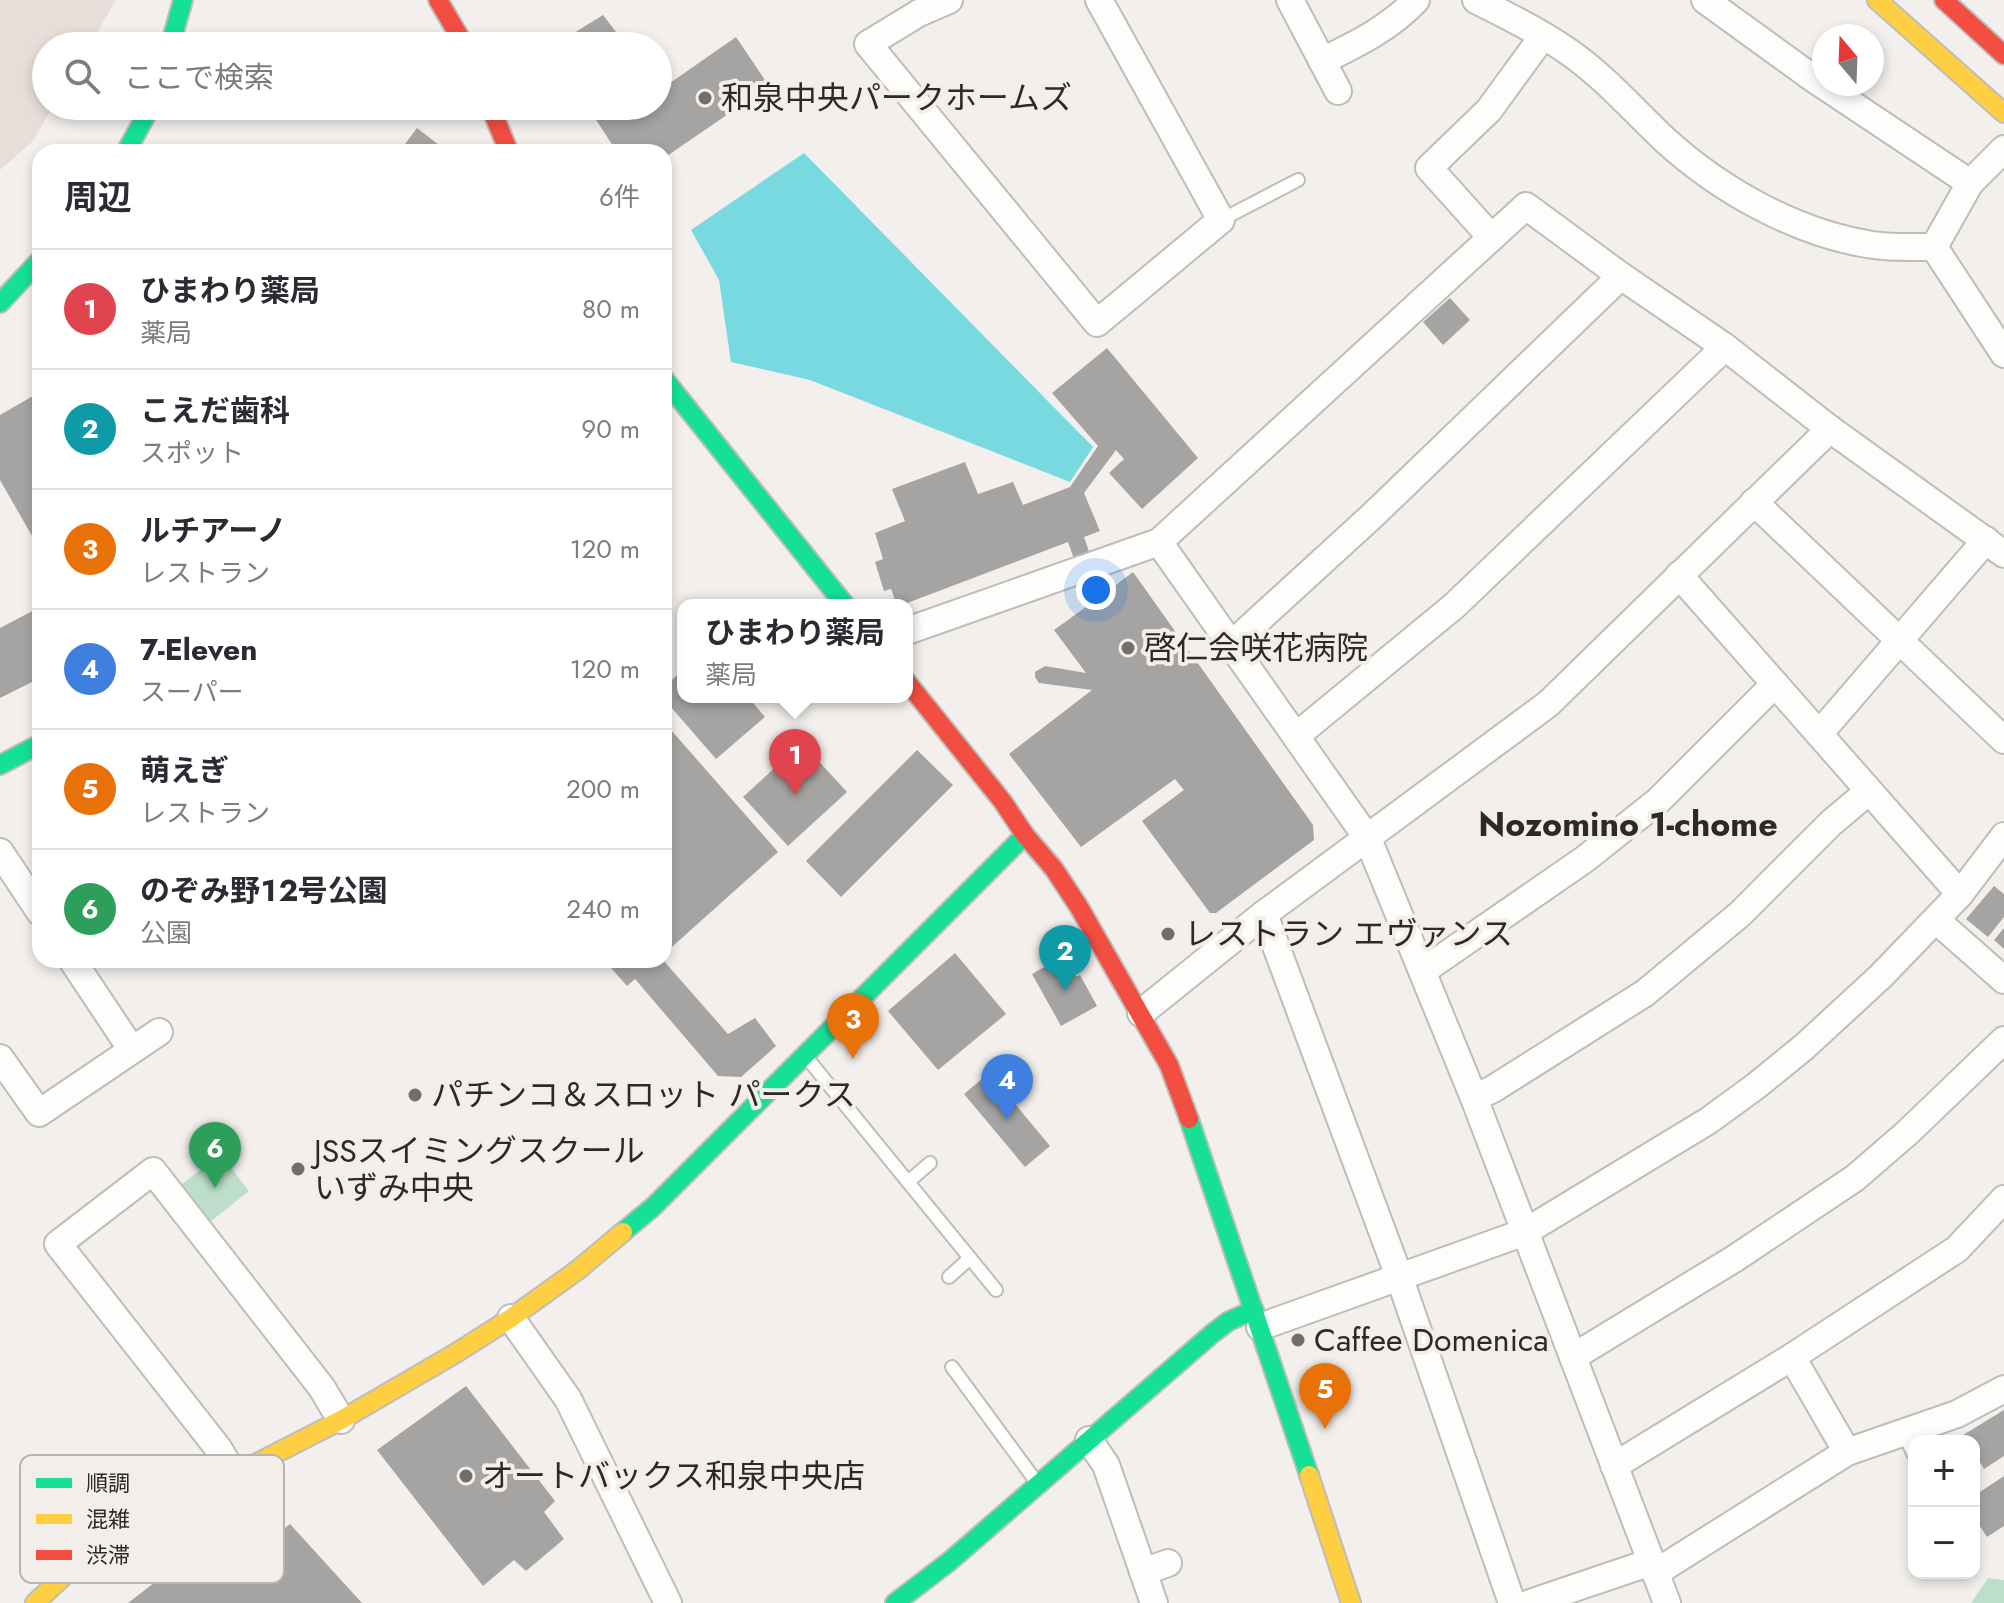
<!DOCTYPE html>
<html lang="ja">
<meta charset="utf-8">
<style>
:root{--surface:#fff;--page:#f2f2f3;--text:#2b2b33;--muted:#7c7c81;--line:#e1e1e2;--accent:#2563eb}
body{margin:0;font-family:Jost,"Noto Sans JP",sans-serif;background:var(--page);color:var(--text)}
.controls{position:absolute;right:24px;bottom:24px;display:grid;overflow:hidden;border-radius:16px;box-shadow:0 4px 12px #0003}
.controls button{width:72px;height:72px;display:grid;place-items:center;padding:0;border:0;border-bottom:2px solid var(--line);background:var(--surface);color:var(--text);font:40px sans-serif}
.compass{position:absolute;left:1812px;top:24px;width:72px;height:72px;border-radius:50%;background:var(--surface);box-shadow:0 4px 12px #0003;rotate:341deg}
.you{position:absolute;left:1096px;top:590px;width:28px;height:28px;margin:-20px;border:6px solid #fff;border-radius:50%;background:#1a73e8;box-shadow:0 0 0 12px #1a73e833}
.badge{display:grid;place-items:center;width:52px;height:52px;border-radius:50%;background:var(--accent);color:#fff;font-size:26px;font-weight:700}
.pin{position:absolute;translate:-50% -66px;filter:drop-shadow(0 2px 4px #0008)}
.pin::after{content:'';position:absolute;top:42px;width:28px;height:24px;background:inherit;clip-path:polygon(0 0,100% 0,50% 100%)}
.popup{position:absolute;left:677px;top:599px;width:236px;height:104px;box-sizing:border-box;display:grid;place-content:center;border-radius:16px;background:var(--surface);filter:drop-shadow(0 2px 6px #0005);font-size:26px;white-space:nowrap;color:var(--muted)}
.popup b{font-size:30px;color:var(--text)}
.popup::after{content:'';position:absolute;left:50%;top:100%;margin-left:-16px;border:16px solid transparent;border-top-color:var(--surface)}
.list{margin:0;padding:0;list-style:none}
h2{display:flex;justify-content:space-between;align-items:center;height:104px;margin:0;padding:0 32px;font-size:34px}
h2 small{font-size:26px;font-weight:400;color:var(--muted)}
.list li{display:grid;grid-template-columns:52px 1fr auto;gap:24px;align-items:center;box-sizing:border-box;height:120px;padding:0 32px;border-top:2px solid var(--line)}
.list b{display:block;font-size:30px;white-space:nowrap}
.list p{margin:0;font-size:26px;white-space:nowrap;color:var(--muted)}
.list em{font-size:26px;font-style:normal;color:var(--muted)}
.icon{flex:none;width:44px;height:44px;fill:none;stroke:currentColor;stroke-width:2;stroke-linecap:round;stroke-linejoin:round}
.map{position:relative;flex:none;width:2004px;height:1603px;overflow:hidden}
.search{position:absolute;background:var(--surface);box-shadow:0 4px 12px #0003;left:32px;top:32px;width:640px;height:88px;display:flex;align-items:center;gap:20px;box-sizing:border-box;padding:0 28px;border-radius:44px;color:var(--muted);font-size:30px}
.panel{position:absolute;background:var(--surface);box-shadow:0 4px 12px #0003;left:32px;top:144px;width:640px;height:824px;border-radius:24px}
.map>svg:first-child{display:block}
.built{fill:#e7ded9}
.green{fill:#bddecb}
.water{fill:#78d9e0}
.building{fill:#a6a4a2}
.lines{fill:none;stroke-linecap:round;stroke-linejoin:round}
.lane-casing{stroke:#bfbdba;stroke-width:16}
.street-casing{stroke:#bfbdba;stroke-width:30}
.fast-casing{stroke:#bfbdba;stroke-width:22}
.slow-casing{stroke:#bfbdba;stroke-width:22}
.jam-casing{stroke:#bfbdba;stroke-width:22}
.lane{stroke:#fdfdfc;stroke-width:12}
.street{stroke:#fdfdfc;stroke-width:26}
.fast{stroke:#16e098;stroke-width:18}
.slow{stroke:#ffcf43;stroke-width:18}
.jam{stroke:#f24e42;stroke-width:18}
.poi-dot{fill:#716f6d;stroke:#f4eeea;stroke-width:3}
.labels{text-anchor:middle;stroke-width:8;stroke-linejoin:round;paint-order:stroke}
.poi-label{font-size:32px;fill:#2c2a28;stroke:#f4eeea;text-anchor:start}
.neighbourhood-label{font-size:34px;font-weight:bold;fill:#2c2a28;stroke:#f4eeea}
.key{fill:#f4eeea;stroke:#b8b3b0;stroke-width:2}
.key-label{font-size:22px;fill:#2c2a28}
</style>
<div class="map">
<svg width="2004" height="1603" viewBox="0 0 2004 1603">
<rect width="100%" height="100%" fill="#f2efec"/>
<polygon class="built" points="0,0 116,0 89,46 46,46 46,106 53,106 33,141 0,170"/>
<g class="green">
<polygon points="220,1154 249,1191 210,1222 181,1185"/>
<polygon points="1988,1578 2004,1580 2004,1603 1971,1603"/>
</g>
<polygon class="water" points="804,153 1093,447 1070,482 810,380 731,362 719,280 691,230"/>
<g class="building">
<polygon points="603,15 627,46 553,46"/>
<polygon points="736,37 769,86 664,158 664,152 617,152 587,106 658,106 658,86 660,90"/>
<polygon points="417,128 448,152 399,152"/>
<polygon points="1450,298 1470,320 1443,345 1423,322"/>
<polygon points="1107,348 1198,458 1142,509 1109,473 1124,459 1116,450 1084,493 1100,531 1084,537 1104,594 1133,572 1313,825 1314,840 1216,913 1210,913 1142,821 1184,790 1175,779 1081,847 1009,754 1092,690 1039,683 1035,677 1035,672 1045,666 1086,673 1054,630 1090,604 1068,542 902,605 897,605 891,589 884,591 875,562 883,559 875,533 905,521 892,489 965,462 978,494 1013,482 1023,505 1070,487 1098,446 1052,393"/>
<polygon points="40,392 40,550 0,480 0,415"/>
<polygon points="40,607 40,678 0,698 0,628"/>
<polygon points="683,670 683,697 748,697 765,717 716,759 664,699 664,687"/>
<polygon points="664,722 778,852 664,954"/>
<polygon points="802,743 847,792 788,846 743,797"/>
<polygon points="917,750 953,785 841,897 806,861"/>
<polygon points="1994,886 2004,894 2004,917 1988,937 1966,919"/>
<polygon points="2004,928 2004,949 1994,940"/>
<polygon points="1070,952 1072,957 1067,960 1076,977 1080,975 1097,1006 1061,1026 1032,974"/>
<polygon points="955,953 1006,1014 938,1070 888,1011"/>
<polygon points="604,960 663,960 728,1034 755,1018 776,1046 741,1077 718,1076 635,979 627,986"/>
<polygon points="989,1073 1050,1146 1025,1167 964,1094"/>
<polygon points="466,1386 555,1501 544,1512 564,1539 526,1571 514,1560 483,1586 377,1450"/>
<polygon points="2004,1410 2004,1456 1984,1469 1974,1452 1974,1441 1967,1441 1963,1435"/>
<polygon points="2004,1476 2004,1526 1987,1537 1974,1517 1974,1496"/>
<polygon points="290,1524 362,1603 128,1603 221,1531 250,1556"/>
</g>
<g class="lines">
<g class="lane-casing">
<g id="lane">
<polyline points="1221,220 1298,180"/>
<polyline points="807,1058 996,1290"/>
<polyline points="908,1182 930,1163"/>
<polyline points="949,1277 970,1258"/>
<polyline points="952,1367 1035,1480"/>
<polyline points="1903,1432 1914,1455"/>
</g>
</g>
<g class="street-casing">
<g id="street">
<polyline points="949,0 919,13 868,44 1097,323 1221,220 1099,0"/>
<polyline points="1290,0 1338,91"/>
<path d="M 1476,0 C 1506,15 1538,31 1566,50 C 1603,75 1632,109 1665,140 C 1721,191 1798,234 1873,245 C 1893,248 1914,247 1934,247 L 2004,354"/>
<polyline points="1705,0 1814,79 1970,183"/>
<path d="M 1322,61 C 1355,45 1390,28 1416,0"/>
<polyline points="1491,237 1429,168 1489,110 1543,36"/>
<polyline points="1934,247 1970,183 2004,149"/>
<polyline points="1754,502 2004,740"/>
<polyline points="1159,542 1368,839 1474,1098 1667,1603"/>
<polyline points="1679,575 1960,894"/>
<polyline points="907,631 1159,542 1526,206 1621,276 1725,347 1830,429 2004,554"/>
<polyline points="1232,644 1372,516 1621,276"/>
<polyline points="1819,734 1986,540"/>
<polyline points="1296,736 1454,606 1725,347"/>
<polyline points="0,852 40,912"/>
<polyline points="1264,914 1400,1279 1512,1603"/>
<polyline points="1936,920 2004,980"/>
<polyline points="72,960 132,1050"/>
<polyline points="1423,971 1585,859 1658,801 1775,684"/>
<polyline points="1141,1013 1264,914 1548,704 1830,429"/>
<polyline points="0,1058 39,1113 159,1032"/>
<polyline points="1474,1098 1493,1089 1645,993 1740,914 1831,823 1869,791"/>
<polyline points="511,1318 568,1399 668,1603"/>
<polyline points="1260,1327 1525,1232 1708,1121 1756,1086 1804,1047 1881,976 1960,894 2004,836"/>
<polyline points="1573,1357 1734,1259 1855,1178 1907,1133 2004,1040"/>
<polyline points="1792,1357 1847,1452"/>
<polyline points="1089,1440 1106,1465 1154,1603"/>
<polyline points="1614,1466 1792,1357 1957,1249 2004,1199"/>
<polyline points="234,1475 218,1448 58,1244 153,1171 322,1388 341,1420"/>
<polyline points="1143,1572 1168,1563"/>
<polyline points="1655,1573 1847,1452 1957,1414 2004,1389"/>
<polyline points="1530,1603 1651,1562"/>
</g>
</g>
<g class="fast-casing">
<g id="fast">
<polyline points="170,46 183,0"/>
<polyline points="126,152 151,106"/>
<polyline points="0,303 40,260"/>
<polyline points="664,379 845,605"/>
<polyline points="0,765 40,744"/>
<polyline points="1189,1119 1309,1475"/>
<polyline points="623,1232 653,1207 1025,835"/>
<polyline points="895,1603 950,1561 1213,1333 1229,1321 1254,1310"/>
</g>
</g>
<g class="slow-casing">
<g id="slow">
<polyline points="1877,0 2004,113"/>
<polyline points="1309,1475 1351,1603"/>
<polyline points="35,1603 69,1571 153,1511 234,1475 341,1420 456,1353 511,1318 579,1269 623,1232"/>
</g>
</g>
<g class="jam-casing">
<g id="jam">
<polyline points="438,0 465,46"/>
<polyline points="1944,0 2004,55"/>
<polyline points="490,106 509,152"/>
<polyline points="907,682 1003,802 1025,835 1054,869 1079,907 1169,1065 1189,1119"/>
</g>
</g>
<use href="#lane" class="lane"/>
<use href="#street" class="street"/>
<use href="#fast" class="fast"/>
<use href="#slow" class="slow"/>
<use href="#jam" class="jam"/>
</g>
<g class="poi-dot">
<circle cx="705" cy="98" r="8"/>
<circle cx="1128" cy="648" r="8"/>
<circle cx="1168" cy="934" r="8"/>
<circle cx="415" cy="1095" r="8"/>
<circle cx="298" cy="1169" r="8"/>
<circle cx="1298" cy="1340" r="8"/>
<circle cx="466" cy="1476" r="8"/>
</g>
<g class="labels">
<g class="poi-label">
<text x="721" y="109">和泉中央パークホームズ</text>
<text x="1144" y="659">啓仁会咲花病院</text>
<text x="1184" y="945">レストラン エヴァンス</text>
<text x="431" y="1106">パチンコ＆スロット パークス</text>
<text x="314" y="1162">JSSスイミングスクール<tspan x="314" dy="37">いずみ中央</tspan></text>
<text x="1314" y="1351">Caffee Domenica</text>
<text x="482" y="1487">オートバックス和泉中央店</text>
</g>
<g class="neighbourhood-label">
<text x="1628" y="836">Nozomino 1-chome</text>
</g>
</g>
<rect x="20" y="1455" width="264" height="128" rx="12" class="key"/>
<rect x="36" y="1478" width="36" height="10" fill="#16e098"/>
<rect x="36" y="1514" width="36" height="10" fill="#ffcf43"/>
<rect x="36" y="1550" width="36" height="10" fill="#f24e42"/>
<g class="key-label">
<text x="86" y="1491">順調</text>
<text x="86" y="1527">混雑</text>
<text x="86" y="1563">渋滞</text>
</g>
</svg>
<div class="controls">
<button>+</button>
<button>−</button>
</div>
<svg class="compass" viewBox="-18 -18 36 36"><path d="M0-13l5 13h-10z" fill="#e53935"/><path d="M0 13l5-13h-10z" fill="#7c7c81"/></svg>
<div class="you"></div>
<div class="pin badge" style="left:795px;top:795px;background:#e0444e">1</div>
<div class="popup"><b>ひまわり薬局</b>薬局</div>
<div class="pin badge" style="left:1065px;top:991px;background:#0f9aa8">2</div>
<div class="pin badge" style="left:853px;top:1059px;background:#e8710a">3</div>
<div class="pin badge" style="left:1007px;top:1120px;background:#3f7fe0">4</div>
<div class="pin badge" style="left:1325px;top:1429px;background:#e8710a">5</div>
<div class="pin badge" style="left:215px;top:1188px;background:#2e9e5b">6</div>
<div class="search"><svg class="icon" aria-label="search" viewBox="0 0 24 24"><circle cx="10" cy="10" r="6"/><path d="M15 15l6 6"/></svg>ここで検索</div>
<section class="panel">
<h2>周辺<small>6件</small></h2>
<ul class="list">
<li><span class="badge" style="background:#e0444e">1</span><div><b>ひまわり薬局</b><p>薬局</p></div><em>80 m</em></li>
<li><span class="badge" style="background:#0f9aa8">2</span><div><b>こえだ歯科</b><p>スポット</p></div><em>90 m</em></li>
<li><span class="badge" style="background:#e8710a">3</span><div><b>ルチアーノ</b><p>レストラン</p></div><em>120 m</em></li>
<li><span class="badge" style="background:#3f7fe0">4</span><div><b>7-Eleven</b><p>スーパー</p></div><em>120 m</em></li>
<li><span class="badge" style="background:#e8710a">5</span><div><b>萌えぎ</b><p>レストラン</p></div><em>200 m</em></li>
<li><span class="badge" style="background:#2e9e5b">6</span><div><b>のぞみ野１２号公園</b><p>公園</p></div><em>240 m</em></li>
</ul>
</section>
</div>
